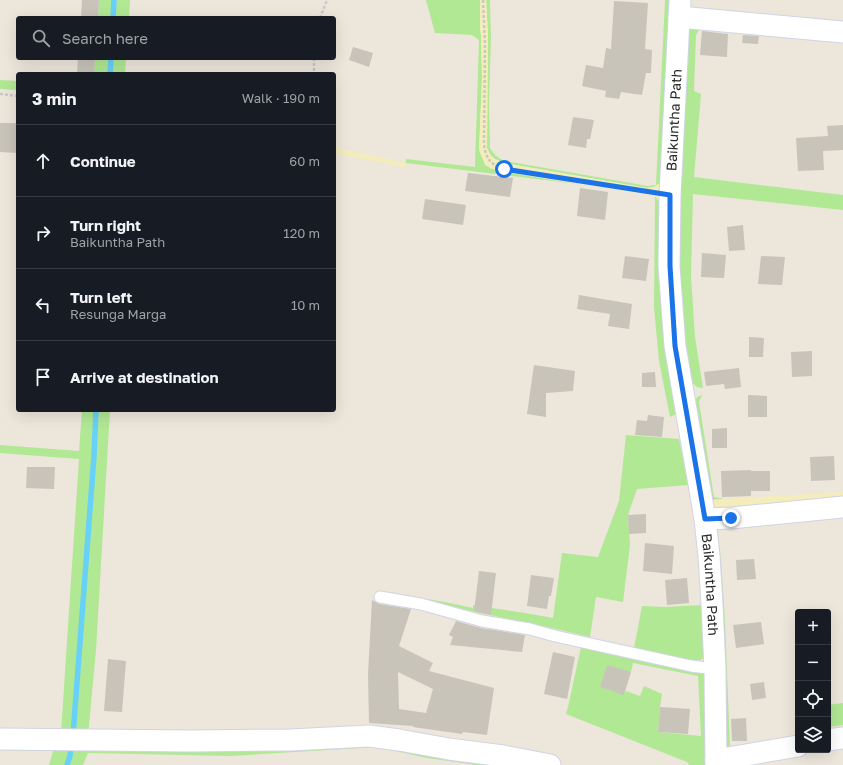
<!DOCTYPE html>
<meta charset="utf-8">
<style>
:root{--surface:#171b24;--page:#20242c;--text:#f1f3f6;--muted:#9ea1a6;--line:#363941}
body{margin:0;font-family:"Golos Text",sans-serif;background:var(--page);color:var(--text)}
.controls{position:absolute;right:12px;bottom:12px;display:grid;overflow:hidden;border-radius:4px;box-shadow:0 4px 16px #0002}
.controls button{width:36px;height:36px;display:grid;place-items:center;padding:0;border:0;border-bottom:1px solid var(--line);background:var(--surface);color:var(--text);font:20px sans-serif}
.stop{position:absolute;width:12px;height:12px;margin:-9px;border:3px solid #1a73e8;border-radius:50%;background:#fff}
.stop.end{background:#1a73e8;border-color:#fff;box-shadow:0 1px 4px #0008}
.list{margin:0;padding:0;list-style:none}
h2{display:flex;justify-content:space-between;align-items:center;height:52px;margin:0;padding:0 16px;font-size:17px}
h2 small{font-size:13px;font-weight:400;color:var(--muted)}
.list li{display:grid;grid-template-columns:26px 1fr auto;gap:12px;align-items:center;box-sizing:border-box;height:72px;padding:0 16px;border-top:1px solid var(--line)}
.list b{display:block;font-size:15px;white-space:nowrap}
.list p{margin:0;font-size:13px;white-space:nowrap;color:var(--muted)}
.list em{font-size:13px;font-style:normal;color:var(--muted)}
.icon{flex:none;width:22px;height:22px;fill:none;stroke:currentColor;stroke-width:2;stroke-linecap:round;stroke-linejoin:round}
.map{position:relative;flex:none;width:843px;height:765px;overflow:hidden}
.search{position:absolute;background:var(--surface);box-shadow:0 4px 16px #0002;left:16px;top:16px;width:320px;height:44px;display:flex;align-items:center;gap:10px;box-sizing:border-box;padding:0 14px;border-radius:4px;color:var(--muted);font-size:15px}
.panel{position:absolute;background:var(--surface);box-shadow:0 4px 16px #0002;left:16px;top:72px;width:320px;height:340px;border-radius:4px}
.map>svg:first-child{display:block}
.green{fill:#b1e894;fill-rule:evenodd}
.sand{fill:#f5ecbc}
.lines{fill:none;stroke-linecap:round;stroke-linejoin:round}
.stream{stroke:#67d1f7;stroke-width:5.5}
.building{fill:#c8c4ba;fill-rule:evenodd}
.lane-casing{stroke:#d1d4e4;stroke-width:13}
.street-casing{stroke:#d1d4e4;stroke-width:23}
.path{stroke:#c8c8c8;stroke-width:2.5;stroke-dasharray:3 2;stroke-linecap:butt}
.lane{stroke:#fff;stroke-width:11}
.street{stroke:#fff;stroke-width:21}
.route{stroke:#1a73e8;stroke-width:5}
.labels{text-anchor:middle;stroke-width:3;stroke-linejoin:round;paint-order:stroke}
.street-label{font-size:14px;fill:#2a2a2a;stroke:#fff}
</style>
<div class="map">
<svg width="843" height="765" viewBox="0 0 843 765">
<rect width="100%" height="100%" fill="#ede6db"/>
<g class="green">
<polygon points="99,0 130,0 129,18 98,18"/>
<polygon points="426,0 480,0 480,28 481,35 482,79 479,150 490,168 499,171 578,184 406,163 406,159 475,167 479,40 472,35 435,33"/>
<path d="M 486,0 L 490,0 L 491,38 L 489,103 L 490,148 C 494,155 498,158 505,161 L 648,186 L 656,185 L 665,0 L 672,0 L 661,182 L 654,187 L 647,188 L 510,164 C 498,161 492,160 487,148 L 488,35 Z"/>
<polygon points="695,24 700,28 696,35 694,91 701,94 694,177 843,195 843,210 693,194 691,276 695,337 703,388 697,387 688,379 676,233 688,30"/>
<polygon points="95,58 126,58 125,74 94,74"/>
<polygon points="0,80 18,81 18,90 0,89"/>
<polygon points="655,196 661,204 667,341 676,414 670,417 659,361 654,307"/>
<polygon points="702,395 699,402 714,497 724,499 710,500 695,402 697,397"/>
<polygon points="82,410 110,410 96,650 88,736 61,733 79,459 0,453 0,445 79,451"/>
<polygon points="626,435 679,439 688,485 637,489 628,515 630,545 623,602 596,597 590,637 552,628 475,612 443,604 382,592 445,602 473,608 473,605 525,613 553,618 562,553 598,557 619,501"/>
<polygon points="711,517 716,518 721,561 725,622 730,746 723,747"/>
<polygon points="704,605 706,651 704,656 701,660 693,660 634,648 642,606 664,607"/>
<path d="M 581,647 L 700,671 L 704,674 L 706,679 L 706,765 L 689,765 L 687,762 L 566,714 L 568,707 ZM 633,663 L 698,676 L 701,736 L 658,732 L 660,707 L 662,694 L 644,686 L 640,696 L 626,691 L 624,694 L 601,687 L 631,672 Z"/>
<polygon points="843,703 843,725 828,727 828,705"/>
<polygon points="351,740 520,765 477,765 427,758 377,747 230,756 88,753 83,765 49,765 53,751 0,750 0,744"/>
</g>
<g class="sand">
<path d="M 480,0 L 486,0 L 488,35 L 487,148 C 492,160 498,161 510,164 L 647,188 L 654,187 L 661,182 L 661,204 L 655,196 L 499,171 L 490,168 L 485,165 L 479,150 L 482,79 L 481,35 L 480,28 Z"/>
<polygon points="334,147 406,163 406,168 334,153"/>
<polygon points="843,492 843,502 711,517 710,500 724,499"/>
</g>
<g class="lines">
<g class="stream">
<polyline points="113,18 114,0"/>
<polyline points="110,74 111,58"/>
<polyline points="73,735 94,456 96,410"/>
<polyline points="67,765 70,756 71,744"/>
</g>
</g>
<g class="building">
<polygon points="82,0 99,0 98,18 81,18"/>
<polygon points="614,1 648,3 645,49 652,50 651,73 646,73 642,95 621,92 619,99 605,97 606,91 582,86 586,65 603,68 606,48 611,49"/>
<polygon points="702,31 728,34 727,57 700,55"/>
<polygon points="743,35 759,36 758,44 742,43"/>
<polygon points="353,47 373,53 369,67 349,60"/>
<polygon points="78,58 95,58 94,74 77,74"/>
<polygon points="573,117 594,120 590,139 587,139 586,148 568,145"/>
<polygon points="0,123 18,123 18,153 0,152"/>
<polygon points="843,125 843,150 823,151 824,170 798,171 796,138 828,136 827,126"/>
<polygon points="468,173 513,178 510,197 465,191"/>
<polygon points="580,188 608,192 605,220 577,216"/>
<polygon points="425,199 466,205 463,225 422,219"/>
<polygon points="743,225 745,250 729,251 727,227"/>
<polygon points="702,253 726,255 724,278 701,277"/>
<polygon points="625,256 649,259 646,281 622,278"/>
<polygon points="761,256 785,257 782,285 758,284"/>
<polygon points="579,295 632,304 629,329 608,326 610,314 577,309"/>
<polygon points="749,337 764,338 763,357 749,357"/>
<polygon points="812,351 812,376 792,377 791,352"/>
<polygon points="534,365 575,371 573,391 546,393 546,417 527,414"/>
<polygon points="739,368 741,387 725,389 724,384 706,386 704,372"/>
<polygon points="655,372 656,387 642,387 642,373"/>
<polygon points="748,395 767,396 767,417 748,417"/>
<polygon points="648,415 664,417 662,437 635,435 637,420 647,421"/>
<polygon points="727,428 727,448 712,448 712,429"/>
<polygon points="834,456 835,480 811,481 810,457"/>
<polygon points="27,467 55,467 54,489 26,488"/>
<polygon points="751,470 751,471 770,471 770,491 751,491 751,496 722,497 721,471"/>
<polygon points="646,514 646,533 629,534 628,515"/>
<polygon points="645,543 674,546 672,574 643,571"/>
<polygon points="754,559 756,579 737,580 736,560"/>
<polygon points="479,571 496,573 491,615 474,611"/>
<polygon points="531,575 554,578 551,596 549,596 547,609 527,606"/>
<polygon points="687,578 689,603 667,605 665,580"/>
<path d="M 372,600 L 379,604 L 411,609 L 399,646 L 433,663 L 429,671 L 494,688 L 487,735 L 463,732 L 462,734 L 413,727 L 413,726 L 369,723 L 368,674 ZM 398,672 L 433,689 L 426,713 L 399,709 Z"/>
<polygon points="456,621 481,628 525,635 522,652 450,645 453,637 449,635"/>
<polygon points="761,622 764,644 736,648 733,625"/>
<polygon points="553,652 575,657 567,699 544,694"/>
<polygon points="108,659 126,661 122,712 104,711"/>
<polygon points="607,665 631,672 624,695 600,687"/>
<polygon points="764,682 766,698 752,700 750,684"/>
<polygon points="660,707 690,709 688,734 658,732"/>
<polygon points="746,718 747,741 732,741 731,719"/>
</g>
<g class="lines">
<g class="lane-casing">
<polyline id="lane" points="380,597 421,604 482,621 530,629 555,636 691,666 715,669"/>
</g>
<g class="street-casing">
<g id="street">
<path id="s1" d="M 680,0 L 670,195 L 669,266 L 675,346 L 705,519 L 709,556 L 712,604 L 715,669 L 716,765"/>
<polyline points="679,17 843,32"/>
<polyline points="705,519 731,518 843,507"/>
<polyline points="0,739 190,741 290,740 369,736 399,740 449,749 503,756 550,765"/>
<polyline points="828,740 843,738"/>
<polyline points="716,760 798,746"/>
</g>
</g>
<g class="path">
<path d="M 483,0 L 485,44 L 484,144 C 486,159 490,164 504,169 L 652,192"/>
<polyline points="320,18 327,0"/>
<polyline points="314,58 314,74"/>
<polyline points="0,94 18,96"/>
</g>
<use href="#lane" class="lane"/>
<use href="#street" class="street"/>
</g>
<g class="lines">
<polyline class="route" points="504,169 670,195 670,266 675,346 705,519 731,518"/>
</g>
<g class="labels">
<g class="street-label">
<text transform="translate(674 120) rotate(-87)" y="5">Baikuntha Path</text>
<text dy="5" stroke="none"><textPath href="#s1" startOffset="588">Baikuntha Path</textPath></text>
</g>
</g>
</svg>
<div class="controls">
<button>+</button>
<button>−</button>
<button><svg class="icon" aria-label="locate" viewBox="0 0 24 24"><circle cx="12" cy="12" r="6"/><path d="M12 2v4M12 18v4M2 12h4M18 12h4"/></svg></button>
<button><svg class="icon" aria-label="layers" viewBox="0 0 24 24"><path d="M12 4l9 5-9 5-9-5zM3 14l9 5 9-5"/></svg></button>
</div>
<div class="stop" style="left:504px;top:169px"></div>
<div class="stop end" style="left:731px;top:518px"></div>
<div class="search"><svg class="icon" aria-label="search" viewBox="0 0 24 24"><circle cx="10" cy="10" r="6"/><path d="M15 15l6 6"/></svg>Search here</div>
<section class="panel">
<h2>3 min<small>Walk · 190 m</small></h2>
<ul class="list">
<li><svg class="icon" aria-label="ahead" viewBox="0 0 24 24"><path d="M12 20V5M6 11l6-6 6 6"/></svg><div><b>Continue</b></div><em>60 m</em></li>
<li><svg class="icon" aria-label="right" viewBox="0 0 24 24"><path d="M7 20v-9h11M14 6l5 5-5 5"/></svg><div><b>Turn right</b><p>Baikuntha Path</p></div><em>120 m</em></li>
<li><svg class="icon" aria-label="left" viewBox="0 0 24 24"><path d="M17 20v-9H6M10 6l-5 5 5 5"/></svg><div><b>Turn left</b><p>Resunga Marga</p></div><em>10 m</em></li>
<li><svg class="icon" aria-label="arrive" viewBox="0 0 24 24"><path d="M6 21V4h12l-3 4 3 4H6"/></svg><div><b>Arrive at destination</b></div></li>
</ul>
</section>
</div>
